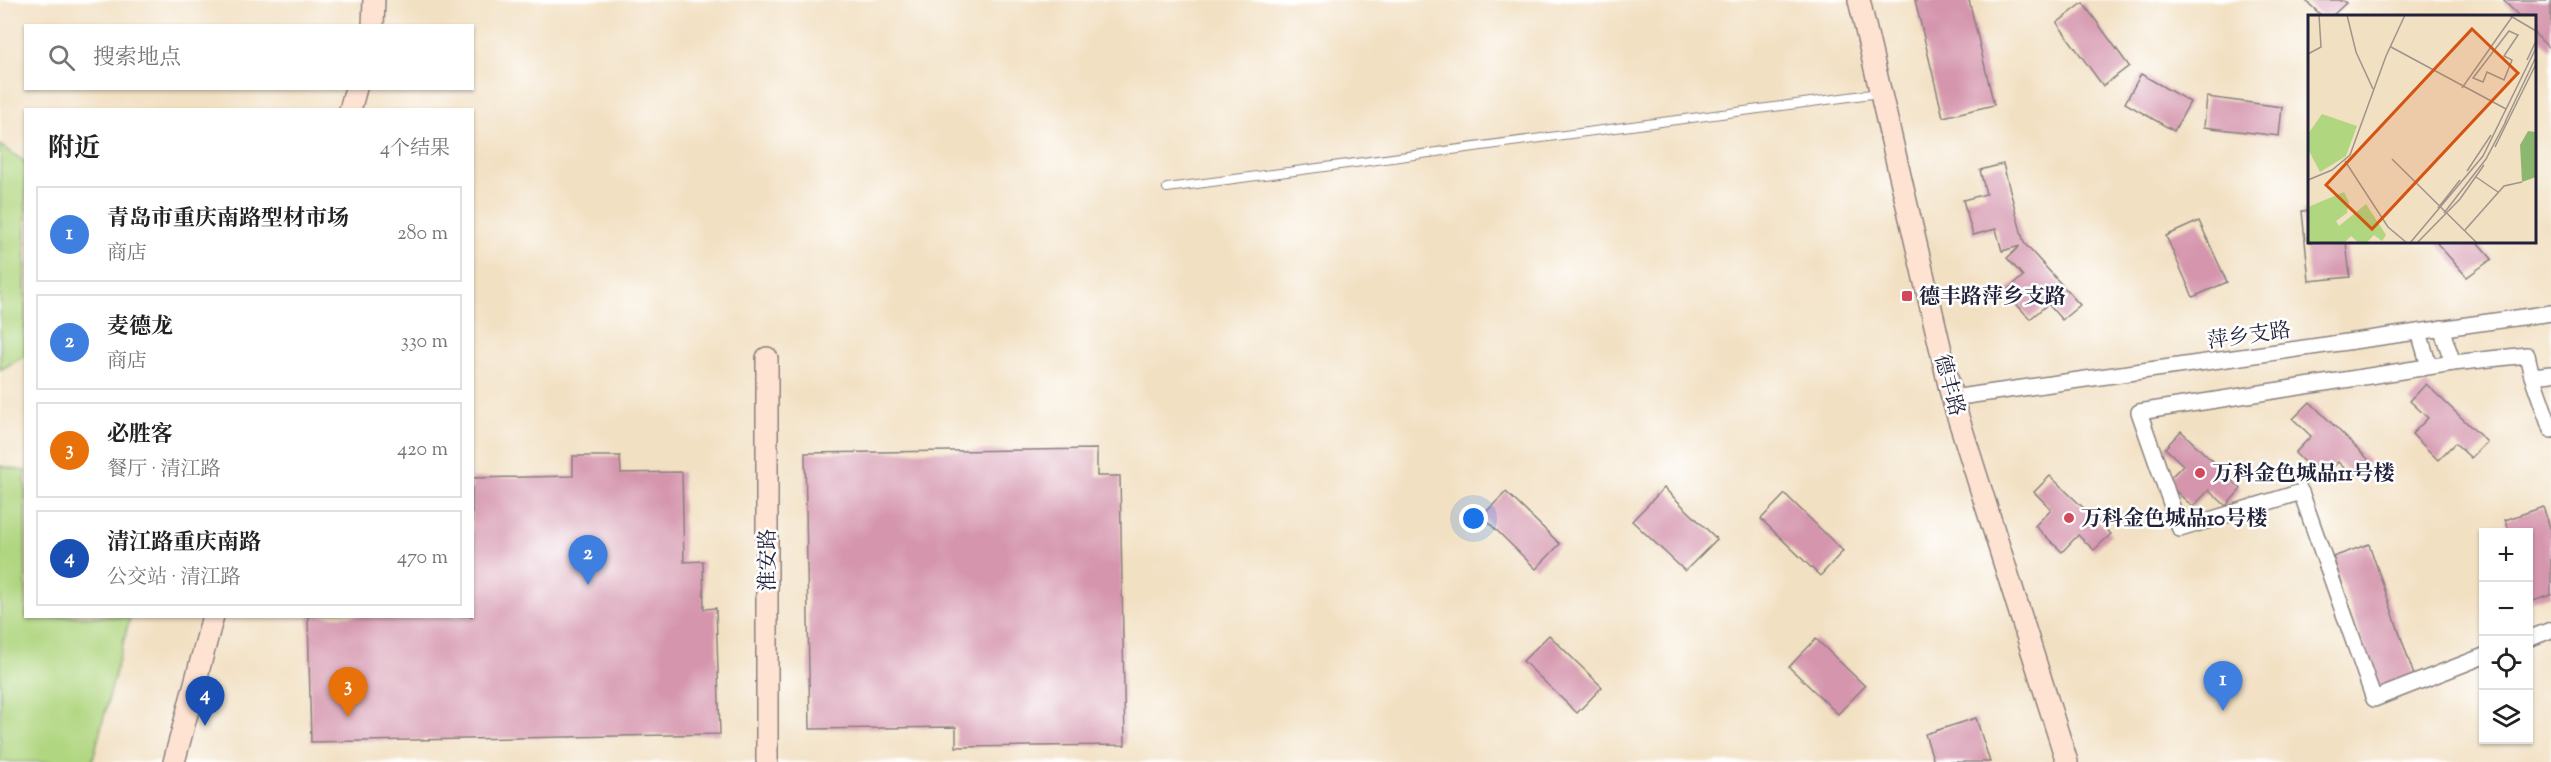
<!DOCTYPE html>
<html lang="zh">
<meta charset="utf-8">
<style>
:root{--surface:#fff;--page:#f6f6f6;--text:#222;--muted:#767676;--line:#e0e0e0;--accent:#ea580c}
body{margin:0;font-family:"Sorts Mill Goudy","Noto Serif SC",serif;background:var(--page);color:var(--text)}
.controls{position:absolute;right:18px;bottom:18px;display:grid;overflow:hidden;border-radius:0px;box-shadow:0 2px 4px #0004}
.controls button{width:54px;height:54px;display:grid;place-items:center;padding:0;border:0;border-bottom:2px solid var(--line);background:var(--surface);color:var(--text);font:30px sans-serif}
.you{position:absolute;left:1474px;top:519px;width:21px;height:21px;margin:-15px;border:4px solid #fff;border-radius:50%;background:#1a73e8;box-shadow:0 0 0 9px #1a73e833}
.badge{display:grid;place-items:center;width:39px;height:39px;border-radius:50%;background:var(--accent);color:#fff;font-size:20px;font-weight:700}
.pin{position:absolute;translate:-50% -50px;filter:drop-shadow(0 2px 3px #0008)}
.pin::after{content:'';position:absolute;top:32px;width:21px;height:18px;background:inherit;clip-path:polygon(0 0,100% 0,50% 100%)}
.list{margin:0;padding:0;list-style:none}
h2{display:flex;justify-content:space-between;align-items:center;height:78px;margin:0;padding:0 24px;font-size:26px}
h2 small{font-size:20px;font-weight:400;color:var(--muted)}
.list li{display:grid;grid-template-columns:39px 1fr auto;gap:18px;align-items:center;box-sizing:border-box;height:96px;margin:0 12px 12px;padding:0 12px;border:2px solid var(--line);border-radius:0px}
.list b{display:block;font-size:22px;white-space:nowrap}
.list p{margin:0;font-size:20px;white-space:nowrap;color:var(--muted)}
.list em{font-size:20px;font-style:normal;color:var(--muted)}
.icon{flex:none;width:33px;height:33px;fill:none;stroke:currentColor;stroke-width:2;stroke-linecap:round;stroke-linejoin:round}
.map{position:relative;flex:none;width:2551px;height:762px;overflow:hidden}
.search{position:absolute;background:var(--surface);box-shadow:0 2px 4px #0004;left:24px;top:24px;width:450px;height:66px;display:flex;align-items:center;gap:15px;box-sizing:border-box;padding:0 21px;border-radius:0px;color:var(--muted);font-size:22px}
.panel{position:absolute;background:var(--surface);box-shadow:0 2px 4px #0004;left:24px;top:108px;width:450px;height:510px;border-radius:0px}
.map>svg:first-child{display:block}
.green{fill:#b0d680;stroke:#697c5e;stroke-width:1.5}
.building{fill:#d596ad}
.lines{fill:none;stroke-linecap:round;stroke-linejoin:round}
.lane-casing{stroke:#8a817e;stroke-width:10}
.street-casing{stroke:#8a817e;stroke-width:18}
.secondary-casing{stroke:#8a817e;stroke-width:24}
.lane{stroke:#fff;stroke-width:8}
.street{stroke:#fff;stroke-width:15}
.secondary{stroke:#fee3d2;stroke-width:21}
.poi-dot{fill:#d1495b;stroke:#fff;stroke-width:2}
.labels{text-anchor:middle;stroke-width:5;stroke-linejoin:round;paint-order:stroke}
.poi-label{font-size:21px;font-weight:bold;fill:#22223b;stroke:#fff;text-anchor:start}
.street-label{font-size:21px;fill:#22223b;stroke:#fff}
.inset-road{fill:none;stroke:#9f948c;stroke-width:1.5}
.view{fill:#d45411;fill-opacity:0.15;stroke:#d45411;stroke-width:3}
.inset-edge{fill:none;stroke:#22223b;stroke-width:3}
</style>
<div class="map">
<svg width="2551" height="762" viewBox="0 0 2551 762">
<rect width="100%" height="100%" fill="#fff"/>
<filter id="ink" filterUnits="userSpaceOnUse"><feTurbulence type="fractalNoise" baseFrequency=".0167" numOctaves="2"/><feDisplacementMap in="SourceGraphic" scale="12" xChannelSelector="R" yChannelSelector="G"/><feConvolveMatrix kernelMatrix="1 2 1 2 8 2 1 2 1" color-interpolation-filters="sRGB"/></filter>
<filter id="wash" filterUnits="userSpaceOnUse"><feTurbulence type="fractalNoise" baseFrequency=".008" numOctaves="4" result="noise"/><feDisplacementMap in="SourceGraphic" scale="24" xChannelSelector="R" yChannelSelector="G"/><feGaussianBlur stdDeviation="1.35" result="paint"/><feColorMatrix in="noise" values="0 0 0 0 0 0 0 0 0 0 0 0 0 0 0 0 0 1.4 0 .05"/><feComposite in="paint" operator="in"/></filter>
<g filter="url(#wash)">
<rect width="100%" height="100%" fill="#f2e0c2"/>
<g class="green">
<polygon points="0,145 26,163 25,356 0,370"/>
<polygon points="0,466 25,471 26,616 130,617 92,762 0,762"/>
</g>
<g id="blocks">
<g class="building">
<polygon points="1915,0 1969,0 1994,105 1943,117"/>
<polygon points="2305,0 2343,0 2346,3 2332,16 2322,16"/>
<polygon points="2503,0 2551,0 2551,50 2534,33 2534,16 2519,16"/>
<polygon points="2083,3 2129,66 2103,86 2057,23"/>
<polygon points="2141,74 2190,102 2174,131 2125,103"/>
<polygon points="2207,97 2282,107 2279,136 2204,127"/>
<polygon points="2003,164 2024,243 2080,305 2062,320 2048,304 2030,319 2005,292 2023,276 2007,258 2020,246 2002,251 1996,229 1973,235 1963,200 1986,194 1980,170"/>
<polygon points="2310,210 2310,242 2346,242 2350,277 2309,281 2302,211"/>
<polygon points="2199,221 2227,282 2193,297 2166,236"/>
<polygon points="2436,242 2477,242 2492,259 2467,277"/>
<polygon points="2426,384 2487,442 2471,458 2455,443 2438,460 2412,434 2428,418 2410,401"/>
<polygon points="2310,402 2370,461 2354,477 2338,462 2321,479 2295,453 2311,436 2293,419"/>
<polygon points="2181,431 2241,489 2226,506 2209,490 2193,507 2166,482 2183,465 2165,448"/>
<polygon points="1097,449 1097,476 1120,476 1125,745 956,747 956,727 810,729 805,453"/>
<polygon points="573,456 620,456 621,473 682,472 684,562 703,561 704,609 716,608 720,734 311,742 308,616 472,616 472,478 573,476"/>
<polygon points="2050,476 2111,534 2094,550 2078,535 2062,552 2035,526 2051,509 2034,492"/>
<polygon points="1664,488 1717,539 1685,571 1632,521"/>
<polygon points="1506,492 1560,544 1536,569 1482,516"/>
<polygon points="1785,494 1843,551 1820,576 1761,519"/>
<polygon points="2543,507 2551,530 2551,595 2533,601 2528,587 2528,532 2510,532 2505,520"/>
<polygon points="2369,544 2415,678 2379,690 2333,557"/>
<polygon points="1549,635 1602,687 1577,713 1523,661"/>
<polygon points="1816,639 1865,686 1838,714 1789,667"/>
<polygon points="1976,718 1990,762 1934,762 1925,734"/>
</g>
</g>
</g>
<g filter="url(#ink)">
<use href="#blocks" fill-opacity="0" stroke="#8a817e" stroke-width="1.5"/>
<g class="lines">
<g class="lane-casing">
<polyline id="lane" points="1167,188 1879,93"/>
</g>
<g class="street-casing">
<g id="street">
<polyline points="2441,328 2453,363"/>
<polyline points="2419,332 2429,366"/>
<polyline points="2532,376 2551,430"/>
<polyline points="1952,398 2551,313"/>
<polyline points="2528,639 2551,630"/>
<polyline points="2484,656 2374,699 2301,492 2180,529 2139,412 2453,363 2527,355 2532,376 2551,374"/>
</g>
</g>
<g class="secondary-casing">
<g id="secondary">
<polyline points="1859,0 1952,398 2067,762"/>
<polyline points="373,26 374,0"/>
<polyline points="350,110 356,88"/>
<polyline points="174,762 213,616"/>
<polyline points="767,762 767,358"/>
</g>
</g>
<use href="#lane" class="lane"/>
<use href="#street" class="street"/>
<use href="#secondary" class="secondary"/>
</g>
</g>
<g class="poi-dot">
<rect x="1901" y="290" width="12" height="12" rx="3"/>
<circle cx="2200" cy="473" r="6"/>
<circle cx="2069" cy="518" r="6"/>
</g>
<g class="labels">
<g class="poi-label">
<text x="1919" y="303">德丰路萍乡支路</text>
<text x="2212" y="480">万科金色城品11号楼</text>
<text x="2081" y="525">万科金色城品10号楼</text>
</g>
<g class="street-label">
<text transform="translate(2249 335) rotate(-8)" y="7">萍乡支路</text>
<text transform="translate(1950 385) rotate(75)" y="7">德丰路</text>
<text transform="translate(767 560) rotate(-90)" y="7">淮安路</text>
</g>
</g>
<g transform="translate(2308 15)">
<rect width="228" height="228" fill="#f2e0c2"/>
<path d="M 14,99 L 49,111 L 38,141 L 12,157 L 0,134 L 0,119 ZM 36,177 L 41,187 L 39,198 L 28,206 L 31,211 L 58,189 L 78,220 L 74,226 L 66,220 L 58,228 L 51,228 L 43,221 L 36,228 L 0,228 L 0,192 Z" fill="#b0d680"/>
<path d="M 220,116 L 228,117 L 228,162 L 214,167 L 212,130 Z" fill="#8cb76e"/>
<path class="inset-road" d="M 39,0 L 48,37 L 65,74M 201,0 L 228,16M 201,16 L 210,20 L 196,41 L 204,45 L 196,65 L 179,57 L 175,67 L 165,63 ZM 83,32 L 198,94M 0,39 L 13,32 L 11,0M 219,45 L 228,26M 154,73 L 204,2M 197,107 L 228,42M 187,132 L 228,49M 84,144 L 169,228M 37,146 L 80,212 L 99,228M 159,156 L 183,120M 168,162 L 190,177M 0,165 L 24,155 L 42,140 L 78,41 L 97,0M 130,193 L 152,165M 136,198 L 178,144 L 198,106M 157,215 L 196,171 L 214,167M 102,228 L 175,141 L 228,33M 109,228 L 152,184 L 176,150"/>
<path class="view" d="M 164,14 L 210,58 L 64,214 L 18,170 Z"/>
<rect width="228" height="228" class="inset-edge"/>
</g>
</svg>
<div class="controls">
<button>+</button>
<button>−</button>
<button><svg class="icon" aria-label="locate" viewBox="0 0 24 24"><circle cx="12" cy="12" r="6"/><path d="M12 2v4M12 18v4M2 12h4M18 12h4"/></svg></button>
<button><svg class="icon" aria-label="layers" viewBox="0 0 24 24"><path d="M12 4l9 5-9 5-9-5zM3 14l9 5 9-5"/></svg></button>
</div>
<div class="you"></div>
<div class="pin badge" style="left:2223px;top:711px;background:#3f7fe0">1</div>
<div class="pin badge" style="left:588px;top:585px;background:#3f7fe0">2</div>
<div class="pin badge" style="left:348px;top:717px;background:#e8710a">3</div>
<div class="pin badge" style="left:205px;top:726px;background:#1a4fb4">4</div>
<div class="search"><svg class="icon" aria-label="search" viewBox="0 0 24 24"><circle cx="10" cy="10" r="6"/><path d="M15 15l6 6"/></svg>搜索地点</div>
<section class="panel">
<h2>附近<small>4个结果</small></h2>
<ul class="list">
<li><span class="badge" style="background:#3f7fe0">1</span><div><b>青岛市重庆南路型材市场</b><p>商店</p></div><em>280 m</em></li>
<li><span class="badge" style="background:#3f7fe0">2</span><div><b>麦德龙</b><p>商店</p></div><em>330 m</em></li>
<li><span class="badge" style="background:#e8710a">3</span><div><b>必胜客</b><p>餐厅 · 清江路</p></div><em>420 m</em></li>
<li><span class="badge" style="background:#1a4fb4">4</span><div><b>清江路重庆南路</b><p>公交站 · 清江路</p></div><em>470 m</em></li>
</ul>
</section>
</div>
